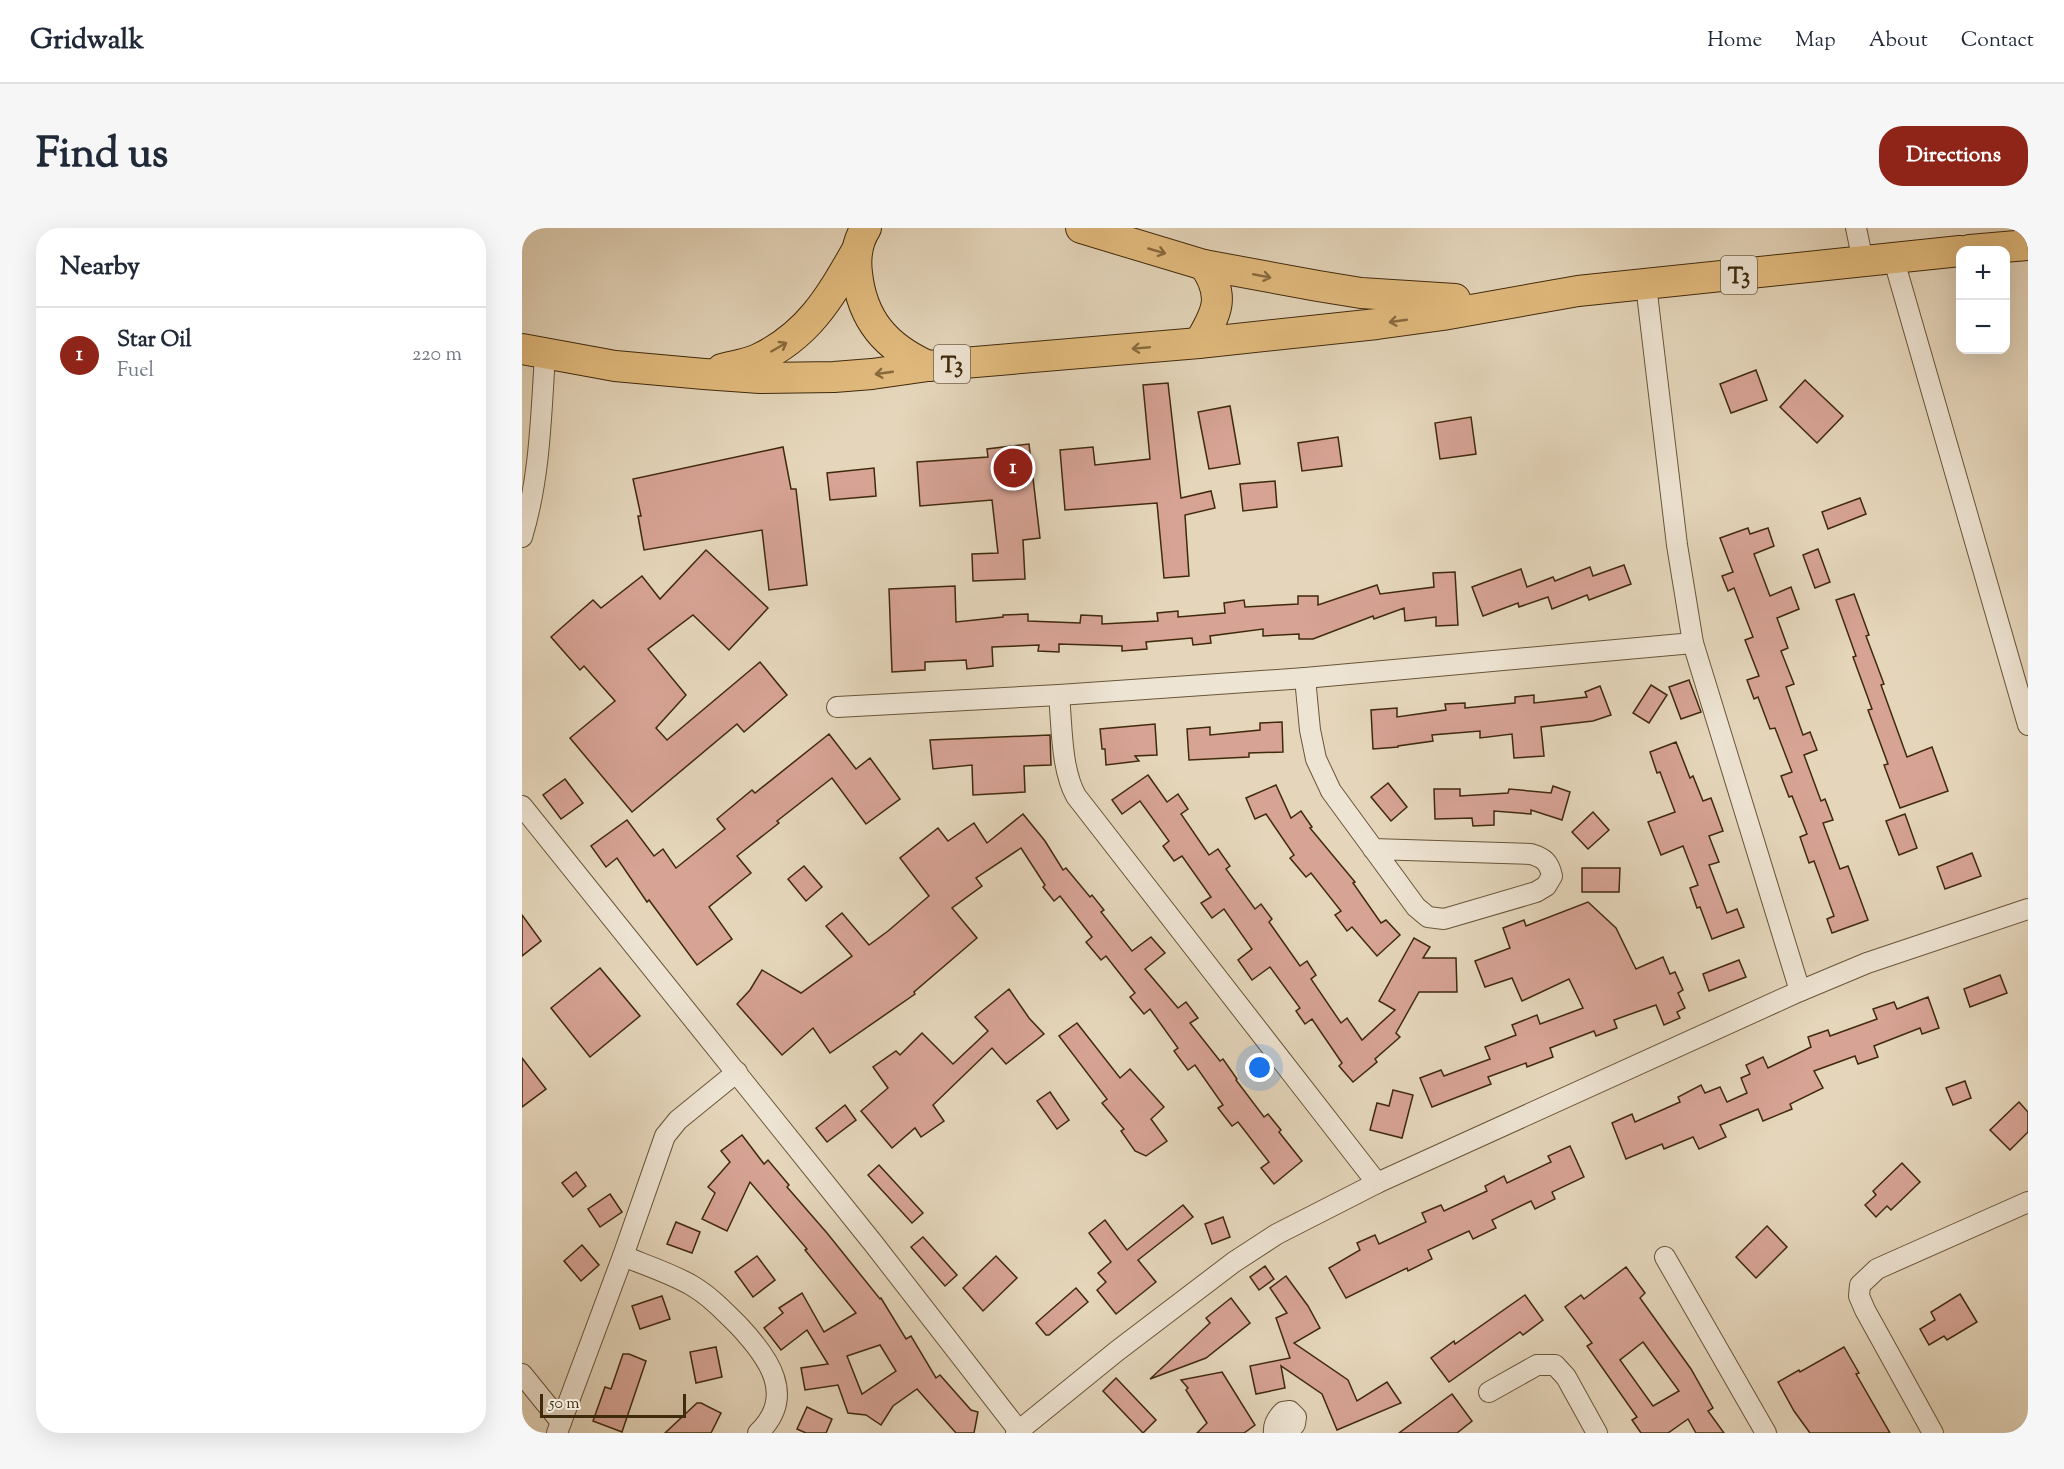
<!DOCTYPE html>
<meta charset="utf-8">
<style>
:root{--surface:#fff;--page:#f6f6f7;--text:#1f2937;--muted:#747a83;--line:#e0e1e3;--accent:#8f2418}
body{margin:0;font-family:"Sorts Mill Goudy",serif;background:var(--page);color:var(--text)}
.controls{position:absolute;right:18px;top:18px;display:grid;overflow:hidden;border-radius:12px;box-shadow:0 6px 24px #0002}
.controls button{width:54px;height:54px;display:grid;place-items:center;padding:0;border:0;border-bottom:2px solid var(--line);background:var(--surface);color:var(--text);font:30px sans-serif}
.scale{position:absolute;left:18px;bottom:15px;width:146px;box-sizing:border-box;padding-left:6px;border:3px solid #402a0c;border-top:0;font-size:16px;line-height:21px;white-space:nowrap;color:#402a0c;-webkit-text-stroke:4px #eee4d3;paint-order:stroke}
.you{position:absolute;left:738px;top:840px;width:21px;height:21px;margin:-15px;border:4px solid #fff;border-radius:50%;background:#1a73e8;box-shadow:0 0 0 9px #1a73e833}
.badge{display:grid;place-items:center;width:39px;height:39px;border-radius:50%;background:var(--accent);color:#fff;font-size:20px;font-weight:700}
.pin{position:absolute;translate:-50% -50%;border:3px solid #fff;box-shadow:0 2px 6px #0006}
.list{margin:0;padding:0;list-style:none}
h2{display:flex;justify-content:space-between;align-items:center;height:78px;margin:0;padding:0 24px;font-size:26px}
h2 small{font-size:20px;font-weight:400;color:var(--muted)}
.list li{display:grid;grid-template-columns:39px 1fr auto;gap:18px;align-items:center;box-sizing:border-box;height:96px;padding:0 24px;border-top:2px solid var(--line)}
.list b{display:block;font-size:22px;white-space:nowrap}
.list p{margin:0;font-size:20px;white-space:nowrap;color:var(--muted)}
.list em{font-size:20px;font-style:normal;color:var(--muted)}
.map{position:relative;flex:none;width:1506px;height:1205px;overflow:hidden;border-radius:24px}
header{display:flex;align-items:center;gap:36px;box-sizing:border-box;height:84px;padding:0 30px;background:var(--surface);border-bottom:2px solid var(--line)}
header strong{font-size:28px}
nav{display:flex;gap:33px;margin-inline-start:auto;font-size:21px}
.intro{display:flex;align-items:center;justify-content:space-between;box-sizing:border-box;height:144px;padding:0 36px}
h1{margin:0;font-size:42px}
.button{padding:15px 27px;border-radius:24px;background:var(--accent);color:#fff;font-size:21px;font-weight:700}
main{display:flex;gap:36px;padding:0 36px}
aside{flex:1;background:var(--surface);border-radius:24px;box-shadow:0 6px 24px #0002}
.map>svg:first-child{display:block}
.building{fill:#d7a395;stroke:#402a0c;stroke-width:1.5;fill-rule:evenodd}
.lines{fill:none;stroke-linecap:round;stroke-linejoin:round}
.minor-casing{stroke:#695538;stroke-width:22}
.highway-casing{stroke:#402a0c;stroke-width:32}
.minor{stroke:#eee4d3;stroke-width:20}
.highway{stroke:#e2bb7e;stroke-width:30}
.oneway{stroke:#896b3f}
.labels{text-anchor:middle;stroke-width:6;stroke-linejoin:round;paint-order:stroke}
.shield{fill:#eee4d3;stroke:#746248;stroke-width:1.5}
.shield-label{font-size:22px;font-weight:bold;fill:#402a0c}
</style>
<header>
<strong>Gridwalk</strong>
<nav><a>Home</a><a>Map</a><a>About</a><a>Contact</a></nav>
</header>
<div class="intro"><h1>Find us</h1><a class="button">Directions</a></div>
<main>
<aside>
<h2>Nearby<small></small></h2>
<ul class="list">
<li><span class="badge">1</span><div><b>Star Oil</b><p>Fuel</p></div><em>220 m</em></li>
</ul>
</aside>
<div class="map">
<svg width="1506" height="1205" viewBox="0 0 1506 1205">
<rect width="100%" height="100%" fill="#e5d6bb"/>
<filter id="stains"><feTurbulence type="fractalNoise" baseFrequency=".00333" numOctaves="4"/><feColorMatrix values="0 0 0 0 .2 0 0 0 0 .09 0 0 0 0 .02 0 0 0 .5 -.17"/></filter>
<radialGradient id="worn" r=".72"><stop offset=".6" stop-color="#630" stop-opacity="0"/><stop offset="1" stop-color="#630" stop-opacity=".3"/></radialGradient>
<g class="building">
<polygon points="1234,142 1245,172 1209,185 1198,156"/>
<polygon points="1283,152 1321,188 1295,215 1258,179"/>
<polygon points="646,155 659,270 689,263 693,280 663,287 667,348 642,350 635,275 543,282 538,222 571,219 573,237 628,231 621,157"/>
<polygon points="708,178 718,236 687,241 676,184"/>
<polygon points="949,189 954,226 918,231 913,195"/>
<polygon points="816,209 820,238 780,243 776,215"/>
<polygon points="507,216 518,310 501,312 503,351 451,353 450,326 476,325 470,272 398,278 395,234 466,229 465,221"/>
<polygon points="261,219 269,261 274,261 285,357 247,362 240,302 122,322 116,288 119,288 111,251"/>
<polygon points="352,240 354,268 308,272 305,245"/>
<polygon points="753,253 755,279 721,283 718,256"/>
<polygon points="1338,270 1344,286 1306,301 1300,284"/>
<polygon points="1226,300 1228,306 1246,300 1252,318 1232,326 1248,368 1269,359 1277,381 1255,390 1266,420 1259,423 1272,456 1264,459 1281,507 1288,504 1295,522 1282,527 1299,573 1303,571 1311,592 1301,595 1318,641 1326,638 1346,692 1310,705 1305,691 1312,688 1292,633 1287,635 1278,609 1285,606 1270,568 1267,569 1259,548 1270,544 1253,500 1248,501 1236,469 1232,471 1225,452 1237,448 1223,412 1231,409 1212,360 1206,363 1200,348 1211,344 1198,310"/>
<polygon points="1296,321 1308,354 1293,360 1281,327"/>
<polygon points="184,322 246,380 207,422 171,387 126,421 164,467 134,500 145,512 238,434 265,467 222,504 215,496 110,584 48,510 93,473 62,438 58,442 29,409 71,372 79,380 120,348 138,371"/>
<polygon points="1102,337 1109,356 1067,372 1065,367 1030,381 1026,369 997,379 996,375 961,388 950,359 999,341 1005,359 1031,349 1033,353 1068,339 1071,348"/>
<polygon points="933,344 936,397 914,398 914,389 883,393 882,380 852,391 851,388 791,411 777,411 777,406 741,408 741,401 688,408 689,415 671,417 670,410 624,414 625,421 600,423 600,418 537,416 537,424 516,423 517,417 470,419 471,438 445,441 444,432 403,434 403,442 370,444 367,361 433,358 434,394 481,389 481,387 506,386 506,393 558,395 559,387 580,388 580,396 636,393 635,385 656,383 656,389 703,385 702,375 722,372 723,379 776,376 776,368 796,368 796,377 855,357 858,366 912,359 911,345"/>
<polygon points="1332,366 1347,407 1344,408 1362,456 1359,457 1385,529 1410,519 1426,563 1378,580 1362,537 1366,536 1346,482 1350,481 1331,429 1334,428 1314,372"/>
<polygon points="1167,452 1179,484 1159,491 1147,459"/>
<polygon points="1129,457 1145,467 1127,495 1111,485"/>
<polygon points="1078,458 1089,487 1071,493 1019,499 1022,528 992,530 990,506 958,510 958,503 910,507 911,513 876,518 876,519 851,521 849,482 875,480 875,489 924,482 923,476 943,475 943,480 993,475 993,469 1012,467 1012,475 1065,469 1063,464"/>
<polygon points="760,494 761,524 727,525 727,529 667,532 665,501 688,499 688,507 738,502 738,495"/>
<polygon points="633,496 635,527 613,528 617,533 584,537 583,521 580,521 578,501"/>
<polygon points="307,506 334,541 348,530 378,571 344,596 310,550 255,593 257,595 215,628 229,645 187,679 210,711 175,737 127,672 125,674 95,630 84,639 69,618 105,592 132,628 141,621 154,640 203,601 195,591 230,562 233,565"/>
<polygon points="528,507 529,537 502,538 503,564 451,567 450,537 411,541 408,512"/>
<polygon points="1154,514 1168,550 1171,548 1181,573 1189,570 1201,603 1187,608 1197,634 1187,637 1205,685 1215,681 1222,699 1190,711 1178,679 1175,680 1168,660 1176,657 1161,618 1139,627 1126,594 1153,584 1138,544 1135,545 1128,524"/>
<polygon points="626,547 645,574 656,566 666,581 659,586 687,627 696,621 708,638 704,641 733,681 739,676 750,691 747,694 778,738 785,733 794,747 789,751 819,795 825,790 840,812 873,782 857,773 892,710 908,719 901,730 934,730 935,764 897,764 874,805 878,809 853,831 855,834 831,854 817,838 820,835 790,791 783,796 774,783 778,780 748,739 730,752 716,732 730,721 702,681 690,690 679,675 689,669 660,628 652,633 641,618 647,613 618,573 600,586 590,572"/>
<polygon points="43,551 61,575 39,591 21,567"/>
<polygon points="866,555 885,579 869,593 849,569"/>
<polygon points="754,557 769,590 779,583 790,599 788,600 833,654 831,655 859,695 864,692 878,707 855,728 830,699 825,703 813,687 819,683 789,645 784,649 768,630 772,627 744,586 733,591 724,570"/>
<polygon points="1031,558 1048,564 1040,592 1009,582 1009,586 972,583 972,597 951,598 950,590 913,591 912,561 938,561 938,568 986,565 987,561 1029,565"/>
<polygon points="1071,584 1087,602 1066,621 1050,604"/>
<polygon points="501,586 523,613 541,642 544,640 568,669 570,667 582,682 579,684 610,723 629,709 643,725 623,741 656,780 664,774 676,790 668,795 698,833 701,831 715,851 714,852 742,889 746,886 759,902 757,904 780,933 752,956 739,940 747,934 716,894 710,898 696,880 701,877 673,837 666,842 652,823 656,820 628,781 622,786 608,769 613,765 584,728 579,732 564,714 570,709 538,668 532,673 521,659 523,657 499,620 454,650 460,658 430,680 455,710 392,764 393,766 308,825 291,800 260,827 215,776 228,762 240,742 279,765 330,728 304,698 320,685 347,717 366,703 407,668 378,630 416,600 426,613 452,595 465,615"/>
<polygon points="1383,586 1395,620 1377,627 1364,593"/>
<polygon points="1450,625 1459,648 1423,661 1415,639"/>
<polygon points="282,638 300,659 284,673 266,651"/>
<polygon points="1060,640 1098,640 1097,664 1060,664"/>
<polygon points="1066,674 1094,700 1114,741 1141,729 1148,746 1153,744 1161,762 1156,765 1163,780 1155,784 1158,790 1142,797 1134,777 1092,792 1095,800 1074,808 1072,803 1028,820 1031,829 1005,839 1004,835 966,849 969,856 910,879 898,850 919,842 922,848 968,831 963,819 994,807 990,797 1015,787 1018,796 1061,780 1047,751 1000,773 990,750 963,759 953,733 988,720 981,700 1002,692 1004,698"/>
<polygon points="0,687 19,713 0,728"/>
<polygon points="1217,732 1224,749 1187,763 1181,746"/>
<polygon points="78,740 118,788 68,829 29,780"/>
<polygon points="1478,747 1485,765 1448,779 1442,761"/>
<polygon points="487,761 507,790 522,806 484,836 470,820 411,877 422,893 399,909 393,900 370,920 339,883 366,860 351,839 374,823 378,827 400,805 431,836 466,803 453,789"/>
<polygon points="1406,769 1417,800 1400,806 1398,800 1352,818 1356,829 1336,836 1333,828 1292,843 1301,860 1268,876 1270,881 1241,893 1236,881 1198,897 1204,909 1177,921 1171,909 1142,921 1140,916 1104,931 1090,895 1110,886 1113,894 1158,874 1156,869 1179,857 1183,865 1198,859 1205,874 1225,865 1219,850 1228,846 1224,837 1241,829 1246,840 1289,819 1286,809 1306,802 1308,808 1355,791 1351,781 1372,774 1375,781"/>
<polygon points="555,795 598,850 608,841 642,879 629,891 645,913 624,928 613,923 599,903 602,901 580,875 585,871 537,808"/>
<polygon points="0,830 24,861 0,879"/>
<polygon points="1443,853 1449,870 1431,877 1424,860"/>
<polygon points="871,862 891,867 880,910 848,902 855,875 867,878"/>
<polygon points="528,864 547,892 535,901 515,873"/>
<polygon points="1497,874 1506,884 1506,904 1488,922 1468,902"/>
<polygon points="323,877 334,892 305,914 294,900"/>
<path d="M 220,907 L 242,936 L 246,932 L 267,957 L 265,959 L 305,1005 L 358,1071 L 359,1070 L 384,1111 L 389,1108 L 414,1150 L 418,1147 L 449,1182 L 456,1184 L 452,1205 L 434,1205 L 395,1161 L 371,1178 L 359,1197 L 344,1187 L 326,1185 L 316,1157 L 283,1162 L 279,1140 L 306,1136 L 285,1102 L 259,1122 L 242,1100 L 261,1085 L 257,1080 L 280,1065 L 302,1104 L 334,1085 L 283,1022 L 285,1021 L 228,954 L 205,1003 L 180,991 L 193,965 L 186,959 L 208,934 L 199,923 ZM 358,1117 L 374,1143 L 340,1166 L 325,1128 Z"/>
<polygon points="1048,918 1062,949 1030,964 1033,971 1013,981 1009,973 970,992 974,1000 951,1011 947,1003 906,1022 910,1031 886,1043 885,1040 824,1070 807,1040 838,1022 835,1015 853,1007 857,1016 904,994 900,985 919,977 922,983 965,963 963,958 982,948 985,955 1029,934 1026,928"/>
<polygon points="1380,935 1398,954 1369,982 1365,978 1354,989 1343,977 1354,967 1351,963"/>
<polygon points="357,937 401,985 390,995 346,947"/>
<polygon points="54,944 64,958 51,969 40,955"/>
<polygon points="88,966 100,984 78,999 66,981"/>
<polygon points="661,977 671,989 616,1032 634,1054 594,1086 575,1062 584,1054 576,1045 589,1034 567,1005 583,992 605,1022"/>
<polygon points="701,989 708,1009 690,1016 683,996"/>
<polygon points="154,994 178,1004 170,1025 145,1016"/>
<polygon points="1245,998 1265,1019 1234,1050 1214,1029"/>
<polygon points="401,1009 435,1047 423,1058 389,1019"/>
<polygon points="60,1017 77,1037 59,1053 42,1033"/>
<polygon points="235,1028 253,1052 231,1069 213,1044"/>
<polygon points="474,1028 495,1050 461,1083 441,1060"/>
<polygon points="743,1038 752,1051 737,1062 728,1049"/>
<path d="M 1104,1039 L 1123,1065 L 1118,1070 L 1169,1141 L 1191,1180 L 1186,1183 L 1202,1205 L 1174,1205 L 1166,1191 L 1146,1205 L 1119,1205 L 1110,1192 L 1115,1189 L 1065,1118 L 1070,1115 L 1043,1079 L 1059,1067 L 1062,1071 ZM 1121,1114 L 1157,1163 L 1131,1178 L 1098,1132 Z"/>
<polygon points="764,1048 786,1078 798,1100 772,1115 826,1152 835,1173 865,1154 879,1175 815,1202 800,1166 759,1138 763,1160 734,1166 728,1138 768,1130 754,1090 765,1085 748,1060"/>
<polygon points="554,1060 566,1074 527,1107 524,1107 514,1095"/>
<polygon points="1438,1066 1455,1094 1425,1112 1422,1108 1407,1117 1398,1101 1413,1092 1409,1084"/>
<polygon points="1003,1067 1021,1092 1001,1107 998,1104 927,1154 909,1130 932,1113 933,1116"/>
<polygon points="140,1068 148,1091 118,1101 110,1078"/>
<polygon points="709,1070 728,1095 684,1130 628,1151 688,1095 684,1090"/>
<polygon points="194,1119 200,1149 174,1155 168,1124"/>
<polygon points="1322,1119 1337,1145 1334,1146 1368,1205 1288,1205 1272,1183 1256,1154 1277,1142 1278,1144"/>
<polygon points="101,1126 107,1126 124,1133 100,1204 71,1193 83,1159 89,1161"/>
<polygon points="700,1144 733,1197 722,1205 675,1205 685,1195 664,1162 666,1160 659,1152"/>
<polygon points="594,1150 634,1192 621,1205 581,1163"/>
<polygon points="930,1166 950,1193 935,1205 877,1205"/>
<polygon points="175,1175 179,1175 199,1185 189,1205 143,1205"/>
<polygon points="285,1179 310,1191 304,1205 284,1205 275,1201"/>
</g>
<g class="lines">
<g class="minor-casing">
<g id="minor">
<polyline points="1334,0 1341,33"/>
<polyline points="1371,29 1506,497"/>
<polyline points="1124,57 1155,317 1171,415"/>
<path d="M 0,309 C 18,250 19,188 23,127"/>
<path d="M 783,450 L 788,502 L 794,531 L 809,563 L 894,679 L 906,689 L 922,691 L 1014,664 L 1024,658 L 1030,648 C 1027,634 1022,630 1009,626 L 851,621"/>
<path d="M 537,467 C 540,498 539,541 554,568 L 855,955"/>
<polyline points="315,479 537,467 783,450 1171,415 1278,763"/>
<polyline points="0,578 351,1015 497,1203"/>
<path d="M 101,1028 C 123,1037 148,1045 169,1057 C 188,1068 202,1083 217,1098 C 246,1129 275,1168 236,1205"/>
<polyline points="1143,1029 1244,1205"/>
<polyline points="0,1146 39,1194"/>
<polyline points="967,1164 1015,1137 1033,1137 1044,1149 1075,1205"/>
<polyline points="35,1205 101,1028 143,908 156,892 215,844"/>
<polyline points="494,1205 595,1123 712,1034 755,1006 855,955 1278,763 1345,735 1506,681"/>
<path d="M 752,1205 C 751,1196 755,1190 761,1184 L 768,1183 L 774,1189 L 773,1196 L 766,1205"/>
<polyline points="1411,1205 1343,1082 1337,1068 1338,1057 1355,1041 1506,974"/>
</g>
</g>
<g class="highway-casing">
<g id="highway">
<path d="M 344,0 C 335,14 333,29 335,45 C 340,92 364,119 406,138"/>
<polyline points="559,0 682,37 796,58 839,65 933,71"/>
<polyline points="1448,22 1506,17"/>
<path d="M 677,115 C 695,85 704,68 682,37"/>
<polyline points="0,121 93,138 182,146 238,150 312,149 350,146 406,138 677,115 855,96 921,87 1056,63 1438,23"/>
<path d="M 200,141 C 211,138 225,136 236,131 C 287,107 308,69 335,22"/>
</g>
</g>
<use href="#minor" class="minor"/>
<use href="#highway" class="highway"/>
</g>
<defs><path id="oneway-shaft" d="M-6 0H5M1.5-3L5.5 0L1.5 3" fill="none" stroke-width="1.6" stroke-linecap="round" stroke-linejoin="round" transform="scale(1.5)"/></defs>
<g class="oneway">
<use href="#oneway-shaft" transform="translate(635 23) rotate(16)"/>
<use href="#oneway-shaft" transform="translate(740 48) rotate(11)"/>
<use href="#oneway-shaft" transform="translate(876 93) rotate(172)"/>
<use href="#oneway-shaft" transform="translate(257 119) rotate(-30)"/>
<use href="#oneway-shaft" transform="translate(619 120) rotate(175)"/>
<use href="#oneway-shaft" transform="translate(362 145) rotate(172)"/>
</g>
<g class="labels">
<g class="shield">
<rect x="1199" y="28" width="36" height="38" rx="4.5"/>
<rect x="412" y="117" width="36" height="38" rx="4.5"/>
</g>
<g class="shield-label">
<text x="1217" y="55">T3</text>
<text x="430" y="144">T3</text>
</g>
</g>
<rect width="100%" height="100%" filter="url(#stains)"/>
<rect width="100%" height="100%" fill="url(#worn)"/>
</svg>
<div class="controls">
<button>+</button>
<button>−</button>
</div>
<div class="scale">50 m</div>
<div class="you"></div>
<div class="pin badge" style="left:491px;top:240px">1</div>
</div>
</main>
